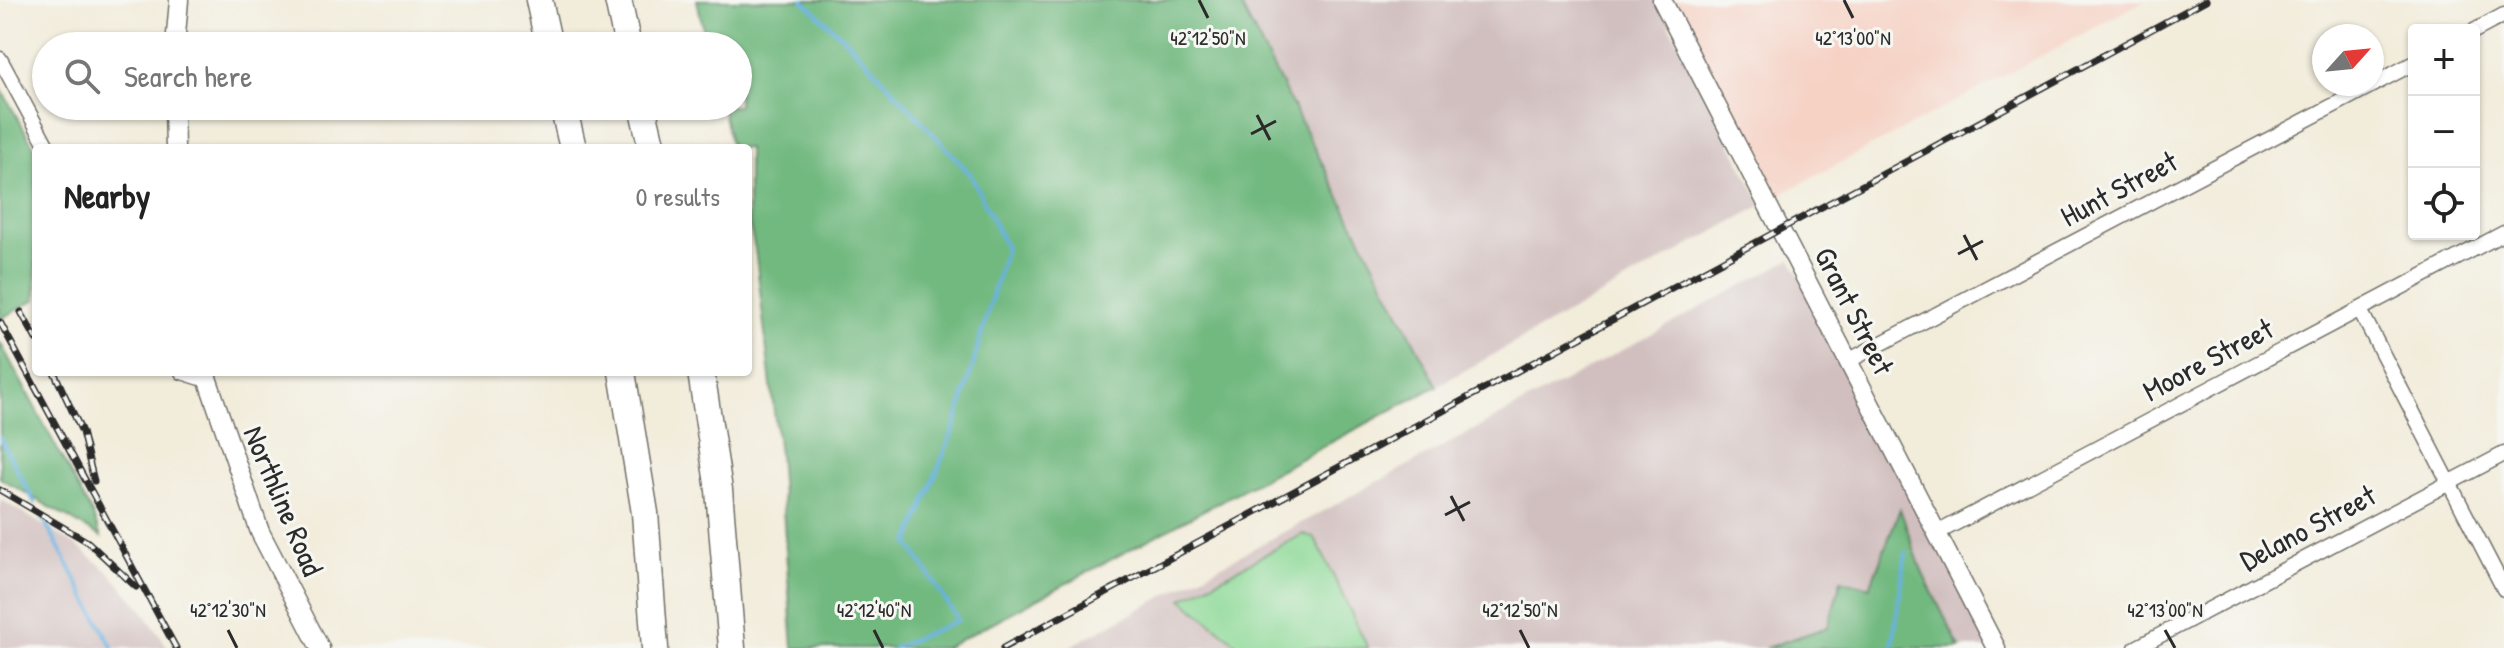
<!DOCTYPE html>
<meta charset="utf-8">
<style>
:root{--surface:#fff;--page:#f2f2f2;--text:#222;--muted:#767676;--line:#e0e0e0}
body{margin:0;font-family:"Patrick Hand",sans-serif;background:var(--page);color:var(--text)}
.controls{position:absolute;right:24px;top:24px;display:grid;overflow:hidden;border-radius:8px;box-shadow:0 2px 6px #0004}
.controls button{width:72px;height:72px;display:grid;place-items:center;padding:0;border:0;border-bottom:2px solid var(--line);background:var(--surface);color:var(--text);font:40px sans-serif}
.compass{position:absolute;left:2312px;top:24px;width:72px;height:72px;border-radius:50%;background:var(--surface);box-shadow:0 2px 6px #0004;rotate:63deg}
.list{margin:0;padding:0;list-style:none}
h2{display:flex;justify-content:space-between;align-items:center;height:104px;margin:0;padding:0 32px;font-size:34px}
h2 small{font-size:26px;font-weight:400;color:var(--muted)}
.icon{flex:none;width:44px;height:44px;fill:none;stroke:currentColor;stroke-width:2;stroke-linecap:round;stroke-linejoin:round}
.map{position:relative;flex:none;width:2504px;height:648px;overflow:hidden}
.search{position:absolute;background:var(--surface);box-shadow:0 2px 6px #0004;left:32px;top:32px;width:720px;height:88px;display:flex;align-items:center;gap:20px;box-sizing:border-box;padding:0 28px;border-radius:44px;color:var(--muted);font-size:30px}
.panel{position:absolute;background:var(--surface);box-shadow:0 2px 6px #0004;left:32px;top:144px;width:720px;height:232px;border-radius:8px}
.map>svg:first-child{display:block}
.built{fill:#f6d2c5}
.industrial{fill:#d1bfbf}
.green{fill:#8dd997;stroke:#5c8261;stroke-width:2}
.forest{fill:#72b980;stroke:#4e7256;stroke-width:2}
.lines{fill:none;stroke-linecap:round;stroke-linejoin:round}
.stream{stroke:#68b2e0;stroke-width:4}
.minor-casing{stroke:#716f68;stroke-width:17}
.tertiary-casing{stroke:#716f68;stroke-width:21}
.motorway-casing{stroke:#716f68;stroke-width:29}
.minor{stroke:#fff;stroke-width:14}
.tertiary{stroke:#fff;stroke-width:18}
.motorway{stroke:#fff;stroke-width:26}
.rail-casing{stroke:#2b2b2b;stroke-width:7}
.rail{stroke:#f6f6f2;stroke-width:4;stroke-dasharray:12;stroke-linecap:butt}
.ticks{fill:none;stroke:#2b2b2b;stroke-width:3}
.labels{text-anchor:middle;stroke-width:6;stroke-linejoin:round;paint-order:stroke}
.street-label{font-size:30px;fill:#2b2b2b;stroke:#f6f6f2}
.ticks-label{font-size:20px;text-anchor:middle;fill:#2b2b2b;stroke:#f6f6f2;stroke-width:6;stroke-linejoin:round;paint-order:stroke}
</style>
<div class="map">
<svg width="2504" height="648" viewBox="0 0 2504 648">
<rect width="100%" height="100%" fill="#f6f6f2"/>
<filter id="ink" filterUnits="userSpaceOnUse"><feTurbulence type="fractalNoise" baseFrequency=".0125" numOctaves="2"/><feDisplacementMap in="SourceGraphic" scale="16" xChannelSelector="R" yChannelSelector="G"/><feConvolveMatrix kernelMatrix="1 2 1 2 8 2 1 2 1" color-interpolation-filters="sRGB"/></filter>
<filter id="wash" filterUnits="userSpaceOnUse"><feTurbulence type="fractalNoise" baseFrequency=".006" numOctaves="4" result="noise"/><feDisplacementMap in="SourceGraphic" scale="32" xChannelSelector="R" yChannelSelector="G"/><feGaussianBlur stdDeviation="1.8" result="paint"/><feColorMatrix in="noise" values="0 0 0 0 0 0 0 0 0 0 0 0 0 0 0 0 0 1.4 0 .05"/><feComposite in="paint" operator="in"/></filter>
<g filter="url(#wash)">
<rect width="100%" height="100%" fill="#f2ecda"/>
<polygon class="built" points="1672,0 2146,0 1774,198"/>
<g class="industrial">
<polygon points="1238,0 1656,0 1762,205 1437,386"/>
<polygon points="1791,259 1991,648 1067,648 1340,502"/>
<polygon points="0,499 77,546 110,573 141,608 168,648 0,648"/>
</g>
<polygon class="green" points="1303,534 1315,538 1368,648 1242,648 1182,599"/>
<g class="forest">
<polygon points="697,0 1238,0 1437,386 945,648 793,648 779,454 755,249 748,219 748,148 731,148 722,106 738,106 738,46 707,46"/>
<polygon points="0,87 36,150 36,299 0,319"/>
<polygon points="0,342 93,516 101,537 0,478"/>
<polygon points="1900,509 1923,574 1960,648 1765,648 1828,627 1841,580 1870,587"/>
</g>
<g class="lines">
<g class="stream">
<polyline points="803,0 856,50 971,175 1006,248 957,420 909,543 958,620 894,648"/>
<polyline points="0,438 35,503"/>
<polyline points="43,518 113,648"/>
<polyline points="1892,648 1906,552"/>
</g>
</g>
</g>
<g filter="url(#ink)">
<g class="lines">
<g class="minor-casing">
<g id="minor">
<polyline points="2474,31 2504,15"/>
<polyline points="0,59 48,148"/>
<polyline points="2360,310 2504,589"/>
<polyline points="1848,361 2414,63"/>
<polyline points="182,372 207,380"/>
<polyline points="1937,533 2504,233"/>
<polyline points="2136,648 2504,454"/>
</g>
</g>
<g class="tertiary-casing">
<g id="tertiary">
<polyline points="1662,0 1996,648"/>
<polyline points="175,46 179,0"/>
<polyline points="174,106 175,148"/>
<polyline points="205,372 260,532 320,648"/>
</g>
</g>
<g class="motorway-casing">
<g id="motorway">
<polyline points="539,0 549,46"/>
<polyline points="618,0 628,46"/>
<polyline points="563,106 573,148"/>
<polyline points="642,106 652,148"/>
<polyline points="622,372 645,513 655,648"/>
<polyline points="701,372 719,490 732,648"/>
</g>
</g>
<use href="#minor" class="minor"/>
<use href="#tertiary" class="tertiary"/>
<use href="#motorway" class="motorway"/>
<g class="rail-casing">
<g id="rail">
<polyline points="21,312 36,339"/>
<polyline points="0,322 176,648"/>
<polyline points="54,372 82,432 94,481"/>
<polyline points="0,490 88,542 136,587"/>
<polyline points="1003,648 2206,0"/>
</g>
</g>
<use href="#rail" class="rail"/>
</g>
</g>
<path class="ticks" d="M 1199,0 L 1208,18M 1844,0 L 1853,18M 1257,115 L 1270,140M 1251,134 L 1276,121M 1964,235 L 1977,260M 1958,254 L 1983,241M 1451,496 L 1464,521M 1445,515 L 1470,502M 228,630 L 237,648M 874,630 L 883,648M 1520,630 L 1529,648M 2165,630 L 2175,648"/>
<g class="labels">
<g class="street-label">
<text transform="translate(2119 189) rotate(-28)" y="10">Hunt Street</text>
<text transform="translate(1854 311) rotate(63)" y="10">Grant Street</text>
<text transform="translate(2208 360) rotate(-28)" y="10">Moore Street</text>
<text transform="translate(283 501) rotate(67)" y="10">Northline Road</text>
<text transform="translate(2308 528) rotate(-28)" y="10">Delano Street</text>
</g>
</g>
<g class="ticks-label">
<text x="1208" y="45">42°12'50"N</text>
<text x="1853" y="45">42°13'00"N</text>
<text x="228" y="617">42°12'30"N</text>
<text x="874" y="617">42°12'40"N</text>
<text x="1520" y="617">42°12'50"N</text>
<text x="2165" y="617">42°13'00"N</text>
</g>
</svg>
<div class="controls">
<button>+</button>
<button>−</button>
<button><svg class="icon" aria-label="locate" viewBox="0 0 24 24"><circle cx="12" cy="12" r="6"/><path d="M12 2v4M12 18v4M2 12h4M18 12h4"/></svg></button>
</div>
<svg class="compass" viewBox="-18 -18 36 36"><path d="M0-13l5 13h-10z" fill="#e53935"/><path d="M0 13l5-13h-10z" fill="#767676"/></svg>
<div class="search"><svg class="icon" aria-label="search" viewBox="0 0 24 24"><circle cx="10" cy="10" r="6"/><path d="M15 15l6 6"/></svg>Search here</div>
<section class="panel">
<h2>Nearby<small>0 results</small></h2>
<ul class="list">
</ul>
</section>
</div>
